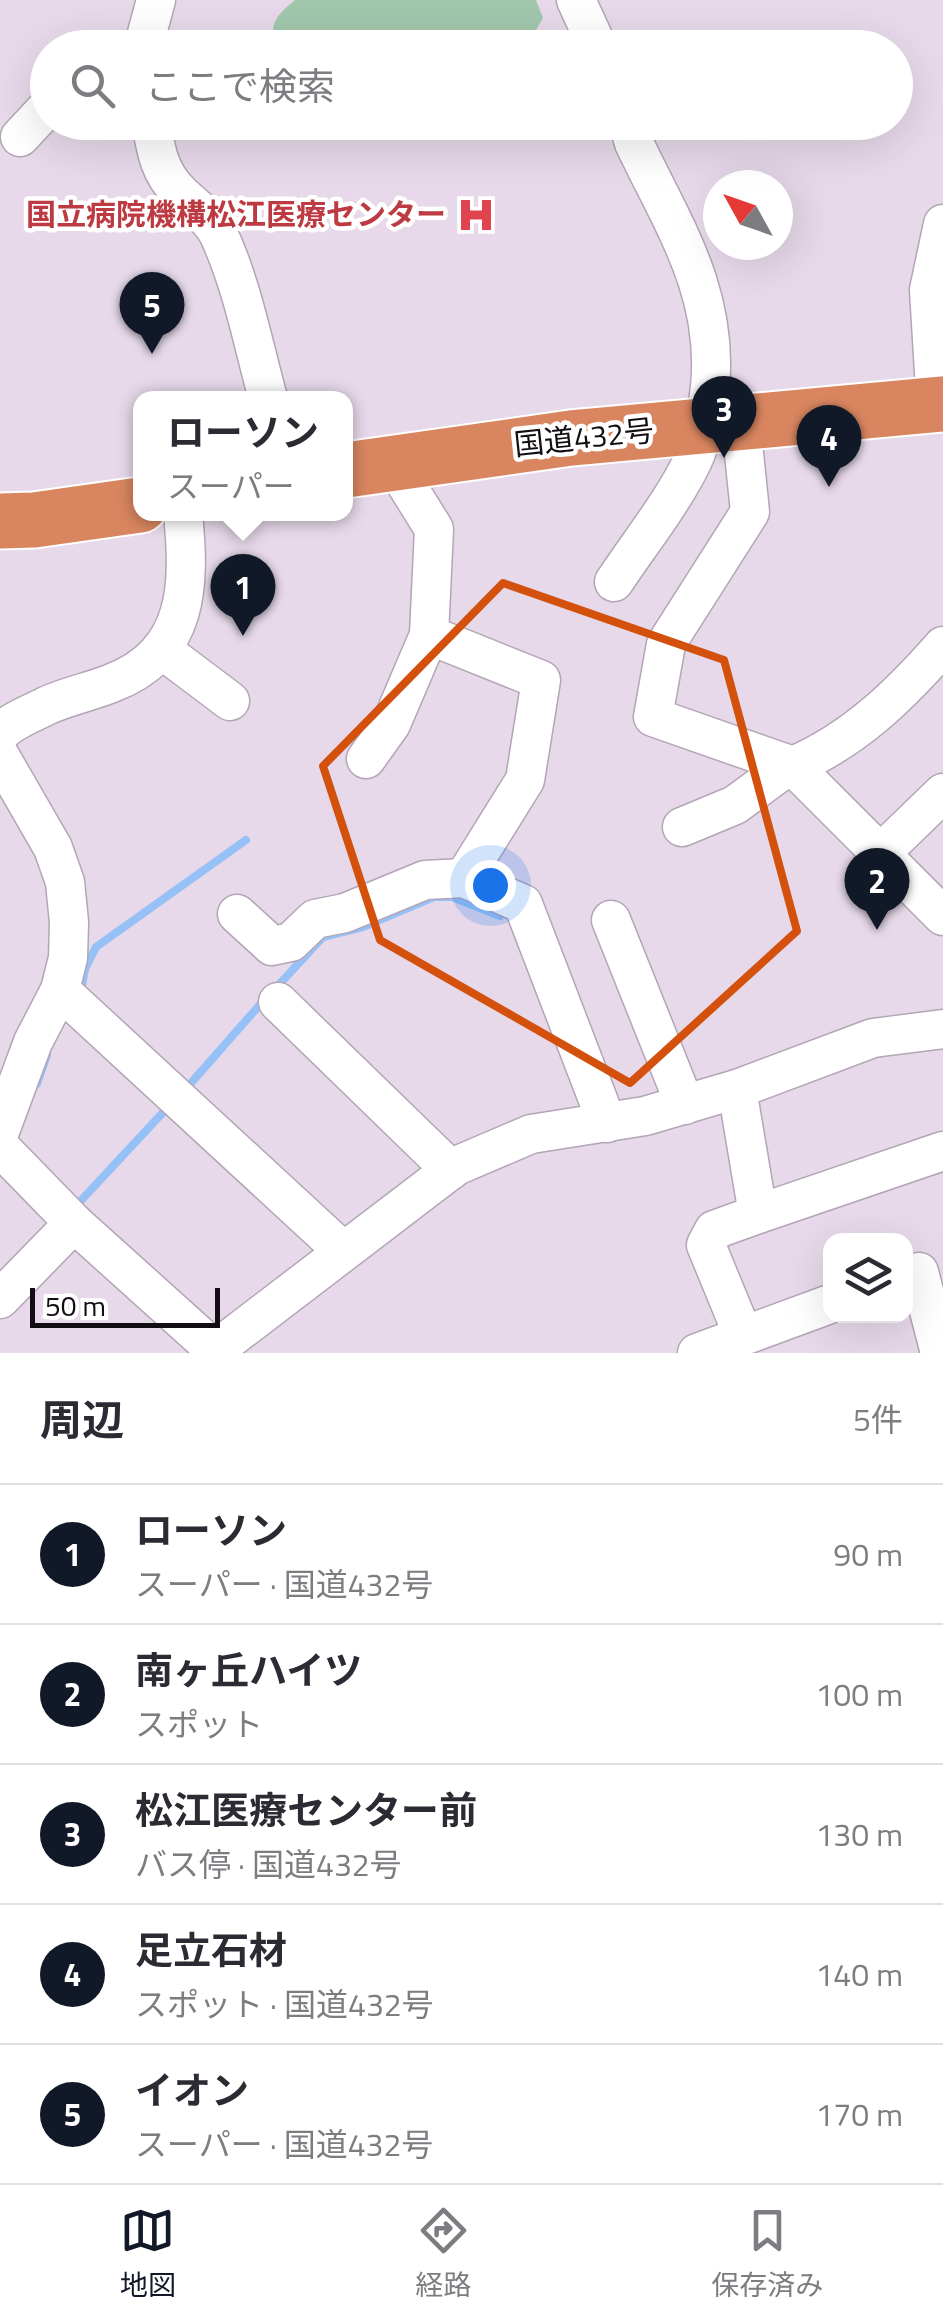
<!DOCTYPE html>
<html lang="ja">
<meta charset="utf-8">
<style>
:root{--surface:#fff;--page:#f7f7f7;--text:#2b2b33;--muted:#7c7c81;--line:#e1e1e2;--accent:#111827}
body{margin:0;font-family:"Titillium Web","Noto Sans JP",sans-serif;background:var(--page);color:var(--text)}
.controls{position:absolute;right:30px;bottom:30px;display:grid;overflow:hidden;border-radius:20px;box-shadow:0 10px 40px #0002}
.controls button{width:90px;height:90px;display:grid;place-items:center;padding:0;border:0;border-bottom:2px solid var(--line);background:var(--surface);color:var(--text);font:50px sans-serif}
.compass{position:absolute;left:703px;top:170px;width:90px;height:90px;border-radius:50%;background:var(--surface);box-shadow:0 10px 40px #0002;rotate:310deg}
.scale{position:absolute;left:30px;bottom:25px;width:190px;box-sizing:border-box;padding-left:10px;border:5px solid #120d13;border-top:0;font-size:28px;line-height:35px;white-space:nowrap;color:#120d13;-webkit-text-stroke:8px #fff;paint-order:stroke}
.you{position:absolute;left:490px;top:885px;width:35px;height:35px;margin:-25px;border:8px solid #fff;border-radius:50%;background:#1a73e8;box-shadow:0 0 0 15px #1a73e833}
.badge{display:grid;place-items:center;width:65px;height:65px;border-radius:50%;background:var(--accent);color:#fff;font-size:32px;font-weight:700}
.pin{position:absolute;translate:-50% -82px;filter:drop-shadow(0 2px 5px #0008)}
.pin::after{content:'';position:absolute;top:52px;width:35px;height:30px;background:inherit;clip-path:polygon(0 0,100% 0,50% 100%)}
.popup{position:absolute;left:133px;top:391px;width:220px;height:130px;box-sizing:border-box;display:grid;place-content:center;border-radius:20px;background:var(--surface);filter:drop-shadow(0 2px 8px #0005);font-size:32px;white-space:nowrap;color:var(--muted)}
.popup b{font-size:38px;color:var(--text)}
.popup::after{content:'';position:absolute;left:50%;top:100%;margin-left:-20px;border:20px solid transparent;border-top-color:var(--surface)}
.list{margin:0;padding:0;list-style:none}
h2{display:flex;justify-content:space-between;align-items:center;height:130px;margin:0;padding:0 40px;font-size:42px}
h2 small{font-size:32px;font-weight:400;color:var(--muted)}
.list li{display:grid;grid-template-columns:65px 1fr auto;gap:30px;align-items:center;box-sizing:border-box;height:140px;padding:0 40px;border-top:2px solid var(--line)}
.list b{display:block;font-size:38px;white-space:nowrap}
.list p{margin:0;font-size:32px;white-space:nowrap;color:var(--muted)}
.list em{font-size:32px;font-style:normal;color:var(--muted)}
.icon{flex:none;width:55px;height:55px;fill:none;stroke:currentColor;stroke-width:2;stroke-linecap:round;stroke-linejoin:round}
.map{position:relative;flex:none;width:943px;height:1353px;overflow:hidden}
.search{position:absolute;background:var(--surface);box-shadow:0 10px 40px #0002;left:30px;right:30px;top:30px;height:110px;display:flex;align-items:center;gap:25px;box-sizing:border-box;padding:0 35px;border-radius:55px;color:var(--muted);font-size:38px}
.sheet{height:830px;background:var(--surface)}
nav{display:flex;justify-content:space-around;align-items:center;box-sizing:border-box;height:140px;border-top:2px solid var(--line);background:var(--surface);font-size:28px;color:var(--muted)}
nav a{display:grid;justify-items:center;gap:5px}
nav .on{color:var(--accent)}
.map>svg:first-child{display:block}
.green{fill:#a1c7ad}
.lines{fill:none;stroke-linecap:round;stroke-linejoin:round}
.stream{stroke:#95c1f6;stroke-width:8}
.minor-casing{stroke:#b3a5b6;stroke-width:41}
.highway-casing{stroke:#fff;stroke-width:59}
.minor{stroke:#fff;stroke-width:38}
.highway{stroke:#d98660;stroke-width:55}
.marked{fill:none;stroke:#d3510d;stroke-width:8;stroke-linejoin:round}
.labels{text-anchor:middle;stroke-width:9;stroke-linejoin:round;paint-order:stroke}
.health-label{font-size:30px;font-weight:bold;fill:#be3a42;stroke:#fff;text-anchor:end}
.street-label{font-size:30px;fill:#120d13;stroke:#fff}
</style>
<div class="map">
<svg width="943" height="1353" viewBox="0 0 943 1353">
<rect width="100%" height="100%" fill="#e7d9ea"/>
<path class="green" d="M 295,0 L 536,0 L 543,18 L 528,43 L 507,45 L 436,34 L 384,47 L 279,47 C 265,26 278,14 295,0 Z"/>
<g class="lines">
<g class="stream">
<polyline points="274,990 323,937 363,927 434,897 452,897 500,916"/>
<polyline points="81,991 85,969 96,947 246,840"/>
<polyline points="37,1084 47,1055"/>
<polyline points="184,1091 264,1000"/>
<polyline points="75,1207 169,1106"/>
</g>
<g class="minor-casing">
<g id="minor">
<polyline points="576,0 598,48"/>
<polyline points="143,48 156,0"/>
<path d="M 151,122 C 156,151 159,172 180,193 C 193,206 209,216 218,233 C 242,284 253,344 268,398"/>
<polyline points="20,137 48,107"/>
<polyline points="936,405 929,290 943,224"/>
<polyline points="741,424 750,512 666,644 653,717 793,766"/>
<polyline points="396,461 406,484 434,529 429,635 541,680 525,780 464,878 523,904 607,1123"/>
<path d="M 614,582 C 639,544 673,502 693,460 C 704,436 707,413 710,387 C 719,292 673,225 634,143 L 628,122"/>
<path d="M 943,646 C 900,695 854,740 793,766 L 943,916"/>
<polyline points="161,649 230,701"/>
<path d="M 0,734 C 10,721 31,714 46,706 C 67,696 90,692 112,683 C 190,653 190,584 183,514"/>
<polyline points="0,756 53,848 65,882 69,922 68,958 60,990 33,1042 0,1131"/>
<polyline points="366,759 391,724 429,635"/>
<polyline points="682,827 735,805 784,769 793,766"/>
<polyline points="881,853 943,793"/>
<polyline points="237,914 272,946 291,942 315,919 345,913 425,880 464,878"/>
<polyline points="611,920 685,1105"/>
<polyline points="60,990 343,1251"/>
<polyline points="278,1002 451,1170"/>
<polyline points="737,1089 758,1214 714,1230 706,1245 743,1335"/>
<polyline points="0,1147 74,1223 215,1350 456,1166 531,1134 645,1116 737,1089 873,1038 943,1029"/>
<polyline points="758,1214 943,1151"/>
<polyline points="919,1272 940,1353"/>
<polyline points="0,1299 74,1223"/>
<polyline points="697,1353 830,1304"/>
</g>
</g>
<g class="highway-casing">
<g id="highway">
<polyline points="346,470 571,438 943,404"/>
<polyline points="0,521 34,520 140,505"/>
</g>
</g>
<use href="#minor" class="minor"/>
<use href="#highway" class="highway"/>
</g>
<path class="marked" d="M 503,583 L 724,660 L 797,931 L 630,1083 L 380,940 L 323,766 Z"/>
<defs>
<g id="hospital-bare" transform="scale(3)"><path d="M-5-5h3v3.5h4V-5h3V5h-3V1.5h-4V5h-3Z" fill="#e0444e" stroke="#fff" stroke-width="2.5" paint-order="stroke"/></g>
</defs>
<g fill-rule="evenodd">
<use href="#hospital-bare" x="476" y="215"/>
</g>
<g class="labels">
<g class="health-label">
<text x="446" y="225">国立病院機構松江医療センター</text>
</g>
<g class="street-label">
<text transform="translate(584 438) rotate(-6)" y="10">国道432号</text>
</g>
</g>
</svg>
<div class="controls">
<button><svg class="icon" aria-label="layers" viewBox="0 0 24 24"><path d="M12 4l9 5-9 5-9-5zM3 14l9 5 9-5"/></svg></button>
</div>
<svg class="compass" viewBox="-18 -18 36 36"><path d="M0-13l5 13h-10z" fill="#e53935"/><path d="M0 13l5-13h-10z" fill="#7c7c81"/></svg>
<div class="scale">50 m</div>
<div class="you"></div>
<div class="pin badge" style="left:243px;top:636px">1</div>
<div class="popup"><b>ローソン</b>スーパー</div>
<div class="pin badge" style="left:877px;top:930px">2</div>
<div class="pin badge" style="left:724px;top:458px">3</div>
<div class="pin badge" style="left:829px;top:487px">4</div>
<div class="pin badge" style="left:152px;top:354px">5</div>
<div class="search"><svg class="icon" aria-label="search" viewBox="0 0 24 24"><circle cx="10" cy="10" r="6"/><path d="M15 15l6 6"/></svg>ここで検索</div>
</div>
<section class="sheet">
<h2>周辺<small>5件</small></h2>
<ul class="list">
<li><span class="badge">1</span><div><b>ローソン</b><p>スーパー · 国道432号</p></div><em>90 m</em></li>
<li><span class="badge">2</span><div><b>南ヶ丘ハイツ</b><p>スポット</p></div><em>100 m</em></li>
<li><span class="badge">3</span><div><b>松江医療センター前</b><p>バス停 · 国道432号</p></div><em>130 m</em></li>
<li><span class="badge">4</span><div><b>足立石材</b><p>スポット · 国道432号</p></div><em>140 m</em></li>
<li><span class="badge">5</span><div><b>イオン</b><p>スーパー · 国道432号</p></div><em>170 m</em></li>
</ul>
</section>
<nav>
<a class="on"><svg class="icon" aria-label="map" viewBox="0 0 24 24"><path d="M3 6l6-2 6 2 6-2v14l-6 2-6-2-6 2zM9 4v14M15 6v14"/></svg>地図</a>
<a><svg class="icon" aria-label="directions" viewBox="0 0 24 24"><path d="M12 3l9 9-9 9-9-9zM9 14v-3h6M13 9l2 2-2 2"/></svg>経路</a>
<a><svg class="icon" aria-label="saved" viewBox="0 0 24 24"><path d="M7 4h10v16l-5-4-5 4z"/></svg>保存済み</a>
</nav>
